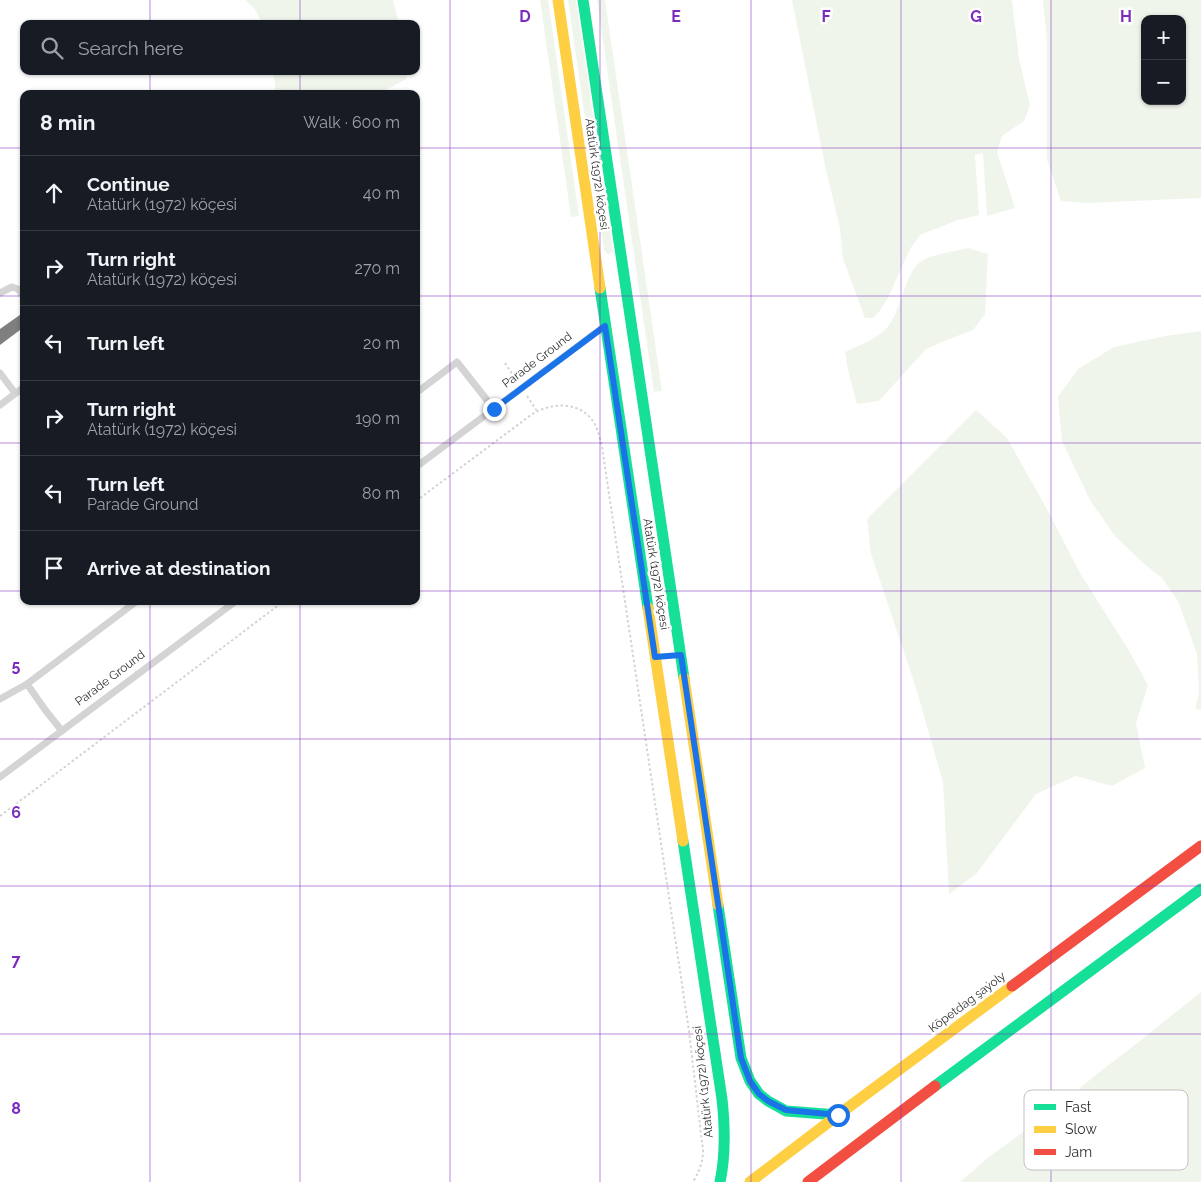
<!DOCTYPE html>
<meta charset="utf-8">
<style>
:root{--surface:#171b24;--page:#242831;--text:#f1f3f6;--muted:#9ea1a6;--line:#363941}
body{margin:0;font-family:Raleway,sans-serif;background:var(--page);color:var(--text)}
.controls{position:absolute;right:15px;top:15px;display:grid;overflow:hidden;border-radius:10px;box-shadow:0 1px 4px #0004}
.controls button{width:45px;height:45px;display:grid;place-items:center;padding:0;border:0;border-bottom:1px solid var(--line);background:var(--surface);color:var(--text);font:25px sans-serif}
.stop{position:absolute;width:15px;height:15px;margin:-11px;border:4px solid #1a73e8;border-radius:50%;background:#fff}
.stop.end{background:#1a73e8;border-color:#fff;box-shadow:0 1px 5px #0008}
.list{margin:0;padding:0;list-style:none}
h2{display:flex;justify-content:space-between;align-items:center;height:65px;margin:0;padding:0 20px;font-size:21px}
h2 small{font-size:16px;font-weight:400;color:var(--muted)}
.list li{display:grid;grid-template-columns:32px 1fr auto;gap:15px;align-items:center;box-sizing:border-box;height:75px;padding:0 20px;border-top:1px solid var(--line)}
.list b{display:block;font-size:19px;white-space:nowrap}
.list p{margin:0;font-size:16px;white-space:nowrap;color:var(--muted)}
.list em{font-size:16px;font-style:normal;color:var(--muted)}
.icon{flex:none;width:28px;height:28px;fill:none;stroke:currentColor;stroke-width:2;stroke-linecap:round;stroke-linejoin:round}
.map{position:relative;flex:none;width:1201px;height:1182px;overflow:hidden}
.search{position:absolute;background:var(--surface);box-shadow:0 1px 4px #0004;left:20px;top:20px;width:400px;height:55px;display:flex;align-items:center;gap:12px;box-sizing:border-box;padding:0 18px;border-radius:10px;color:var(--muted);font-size:19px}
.panel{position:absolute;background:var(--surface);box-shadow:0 1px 4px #0004;left:20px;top:90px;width:400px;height:515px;border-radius:10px}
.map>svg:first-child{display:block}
.green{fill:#f0f5ec;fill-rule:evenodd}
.building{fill:#7f7f7f}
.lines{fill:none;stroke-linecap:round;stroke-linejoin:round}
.path{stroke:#d4d4d4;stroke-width:2;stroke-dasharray:2.5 2.5;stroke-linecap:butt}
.lane{stroke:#d4d4d4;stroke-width:7}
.fast{stroke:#16e098;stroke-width:11}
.slow{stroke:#ffcf43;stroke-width:11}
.jam{stroke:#f24e42;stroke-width:11}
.route{stroke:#1a73e8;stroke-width:6}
.grid{fill:none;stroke:#7b2cbf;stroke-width:1;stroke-opacity:0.55}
.labels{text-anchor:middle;stroke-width:5;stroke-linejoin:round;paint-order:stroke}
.street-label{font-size:12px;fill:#2f2f2f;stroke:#fff}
.key{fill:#fff;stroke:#c1c1c1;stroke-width:1}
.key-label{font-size:14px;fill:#2f2f2f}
.grid-label{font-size:16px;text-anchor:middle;font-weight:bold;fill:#7b2cbf;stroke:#fff;stroke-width:5;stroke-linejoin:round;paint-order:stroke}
</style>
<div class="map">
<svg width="1201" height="1182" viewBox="0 0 1201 1182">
<rect width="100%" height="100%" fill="#fff"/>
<g class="green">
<polygon points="245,0 393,0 399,24 263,24 254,8"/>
<polygon points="540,0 548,0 579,216 571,217"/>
<polygon points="568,0 576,0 613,252 608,254 604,250"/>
<polygon points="597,0 605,0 662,391 654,392"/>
<polygon points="792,0 1012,0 1019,59 1030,105 1024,121 1002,136 997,152 1015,208 987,216 983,153 975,155 979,215 958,220 920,235 910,249 888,298 879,312 873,318 865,318 843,259 840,228 826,170"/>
<path d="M 1043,0 L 1201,0 L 1201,198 L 1087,203 L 1061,201 L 1047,160 L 1047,42 ZM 1145,19 L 1182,19 L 1182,101 L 1145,101 Z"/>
<polygon points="273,71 407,71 406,79 384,91 368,94 275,94 275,83"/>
<path d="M 968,248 L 988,254 L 985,314 L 973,330 L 947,340 L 926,349 L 879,401 L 857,404 L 848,370 L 845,352 C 858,346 874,340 885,330 C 902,313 902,278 920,262 C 926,256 959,250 968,248 Z"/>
<polygon points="1201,331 1201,710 1195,709 1199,693 1197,654 1178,601 1162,578 1142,562 1115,536 1090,500 1062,441 1058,397 1078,369 1114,347 1165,336"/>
<polygon points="976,410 1007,438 1048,511 1080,573 1128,649 1148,685 1136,723 1145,768 1112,786 1076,776 1036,794 976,874 949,894 943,782 915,685 871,554 867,519"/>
<polygon points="1201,992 1201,1182 960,1182 990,1156 1054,1110 1098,1073 1131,1048"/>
</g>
<polygon class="building" points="24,312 24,327 0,345 0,329"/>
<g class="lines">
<g class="path">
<polyline points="505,363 516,380"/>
<polyline points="527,396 537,411"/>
<path d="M 416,501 L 531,415 C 550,402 579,401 593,421 C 598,429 600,438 602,447 L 689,1031 L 703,1150 C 703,1162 699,1172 693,1182"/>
<polyline points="0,816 284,601"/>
</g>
<g class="lane">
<polyline points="0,293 12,287 18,289 24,297"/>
<polyline points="0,373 15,393"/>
<polyline points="416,393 457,362 494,409"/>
<polyline points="0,405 24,387"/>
<polyline points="416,467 602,328"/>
<polyline points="27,684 137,601"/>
<polyline points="0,699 27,684 46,711 62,731"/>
<polyline points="0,777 236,601"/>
</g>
<g class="fast">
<polyline points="583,0 684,678"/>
<polyline points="600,288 648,608"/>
<path d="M 683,841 L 722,1099 C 725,1127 726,1154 720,1182"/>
<polyline points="718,905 741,1058 750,1081 759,1094 768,1101 786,1111 838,1115"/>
<polyline points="935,1086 1201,889"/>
</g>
<g class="slow">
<polyline points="558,0 600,288"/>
<polyline points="648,608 683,841"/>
<polyline points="684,678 718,905"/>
<polyline points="750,1182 838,1115 1012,986"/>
</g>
<g class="jam">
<polyline points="1012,986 1201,846"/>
<polyline points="808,1182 935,1086"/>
</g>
</g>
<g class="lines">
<polyline class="route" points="494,409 605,326 655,657 681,655 741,1058 750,1081 759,1094 768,1101 786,1110 838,1115"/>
</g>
<path class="grid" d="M 150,0 L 150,24M 300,0 L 300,24M 450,0 L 450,1182M 600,0 L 600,1182M 751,0 L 751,1182M 901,0 L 901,1182M 1051,0 L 1051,1182M 150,71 L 150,94M 300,71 L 300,94M 0,148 L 24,148M 416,148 L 1201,148M 0,296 L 24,296M 416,296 L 1201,296M 0,443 L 24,443M 416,443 L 1201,443M 0,591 L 24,591M 416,591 L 1201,591M 150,601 L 150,1182M 300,601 L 300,1182M 0,739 L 1201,739M 0,886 L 1201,886M 0,1034 L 1201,1034"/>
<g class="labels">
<g class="street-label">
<text transform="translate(597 174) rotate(82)" y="4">Atatürk (1972) köçesi</text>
<text transform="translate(537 360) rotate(-37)" y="4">Parade Ground</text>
<text transform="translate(656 574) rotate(81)" y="4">Atatürk (1972) köçesi</text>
<text transform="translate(110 678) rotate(-37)" y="4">Parade Ground</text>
<text transform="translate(967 1002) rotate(-37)" y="4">Köpetdag şaýoly</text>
<text transform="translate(703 1082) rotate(-96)" y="4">Atatürk (1972) köçesi</text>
</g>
</g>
<rect x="1024" y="1090" width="164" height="80" rx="8" class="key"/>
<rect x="1034" y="1104" width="22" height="6" fill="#16e098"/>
<rect x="1034" y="1126" width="22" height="7" fill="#ffcf43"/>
<rect x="1034" y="1149" width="22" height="6" fill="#f24e42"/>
<g class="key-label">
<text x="1065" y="1112">Fast</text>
<text x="1065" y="1134">Slow</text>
<text x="1065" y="1157">Jam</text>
</g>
<g class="grid-label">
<text x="525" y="22">D</text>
<text x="676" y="22">E</text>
<text x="826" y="22">F</text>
<text x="976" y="22">G</text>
<text x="1126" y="22">H</text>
<text x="16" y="671">5</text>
<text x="16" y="818">6</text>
<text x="16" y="966">7</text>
<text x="16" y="1114">8</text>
</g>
</svg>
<div class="controls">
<button>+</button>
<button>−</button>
</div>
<div class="stop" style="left:838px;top:1115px"></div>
<div class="stop end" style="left:494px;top:409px"></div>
<div class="search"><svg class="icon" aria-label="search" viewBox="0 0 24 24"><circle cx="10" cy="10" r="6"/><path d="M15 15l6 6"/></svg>Search here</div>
<section class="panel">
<h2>8 min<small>Walk · 600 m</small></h2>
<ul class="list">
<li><svg class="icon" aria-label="ahead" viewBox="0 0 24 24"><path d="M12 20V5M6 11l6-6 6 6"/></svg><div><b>Continue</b><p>Atatürk (1972) köçesi</p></div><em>40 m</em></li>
<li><svg class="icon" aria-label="right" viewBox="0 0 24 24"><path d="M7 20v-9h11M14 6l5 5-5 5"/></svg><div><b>Turn right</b><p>Atatürk (1972) köçesi</p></div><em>270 m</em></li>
<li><svg class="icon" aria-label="left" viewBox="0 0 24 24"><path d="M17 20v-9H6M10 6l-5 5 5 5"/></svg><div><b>Turn left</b></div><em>20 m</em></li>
<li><svg class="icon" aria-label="right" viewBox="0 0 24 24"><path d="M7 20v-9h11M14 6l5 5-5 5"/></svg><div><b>Turn right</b><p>Atatürk (1972) köçesi</p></div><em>190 m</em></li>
<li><svg class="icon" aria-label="left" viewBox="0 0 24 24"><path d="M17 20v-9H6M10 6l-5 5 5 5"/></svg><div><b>Turn left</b><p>Parade Ground</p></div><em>80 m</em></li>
<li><svg class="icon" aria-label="arrive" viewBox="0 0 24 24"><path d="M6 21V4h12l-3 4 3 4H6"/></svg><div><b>Arrive at destination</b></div></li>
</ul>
</section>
</div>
